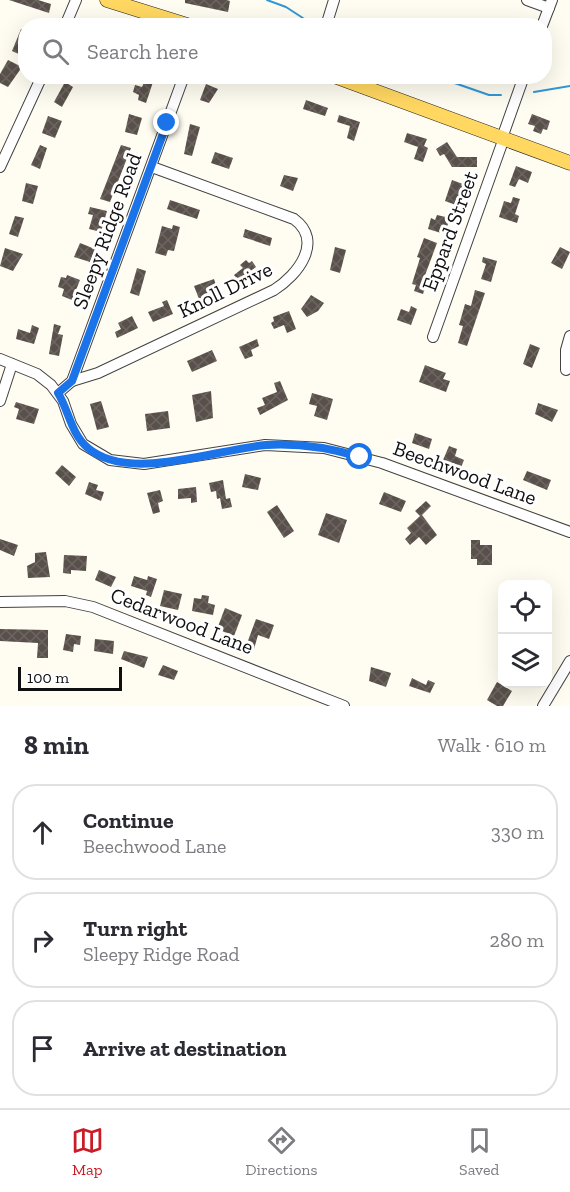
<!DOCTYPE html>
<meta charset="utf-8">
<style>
:root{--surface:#fff;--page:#f2f2f3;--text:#2b2b33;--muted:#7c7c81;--line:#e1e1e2;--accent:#ca1c26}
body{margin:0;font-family:"Zilla Slab",serif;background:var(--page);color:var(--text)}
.controls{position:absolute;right:18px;bottom:18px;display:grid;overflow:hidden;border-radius:12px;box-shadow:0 6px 24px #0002}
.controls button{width:54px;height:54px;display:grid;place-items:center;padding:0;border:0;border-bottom:2px solid var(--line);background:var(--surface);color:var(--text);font:30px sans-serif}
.scale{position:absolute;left:18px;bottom:15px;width:104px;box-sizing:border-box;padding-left:6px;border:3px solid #0f0f0f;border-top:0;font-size:16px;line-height:21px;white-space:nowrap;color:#0f0f0f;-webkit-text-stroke:4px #fff;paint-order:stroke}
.stop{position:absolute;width:18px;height:18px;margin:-14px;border:4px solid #1a73e8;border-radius:50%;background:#fff}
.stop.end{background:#1a73e8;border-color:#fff;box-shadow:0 2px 6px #0008}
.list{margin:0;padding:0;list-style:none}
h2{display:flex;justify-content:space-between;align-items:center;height:78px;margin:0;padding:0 24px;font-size:26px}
h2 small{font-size:20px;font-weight:400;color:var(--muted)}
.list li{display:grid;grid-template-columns:39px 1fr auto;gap:18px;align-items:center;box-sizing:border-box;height:96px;margin:0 12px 12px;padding:0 12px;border:2px solid var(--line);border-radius:24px}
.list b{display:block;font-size:22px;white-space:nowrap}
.list p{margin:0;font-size:20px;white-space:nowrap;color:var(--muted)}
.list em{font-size:20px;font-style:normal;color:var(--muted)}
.icon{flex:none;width:33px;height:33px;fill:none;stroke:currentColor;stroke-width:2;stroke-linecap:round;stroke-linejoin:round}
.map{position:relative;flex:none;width:570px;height:706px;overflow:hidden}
.search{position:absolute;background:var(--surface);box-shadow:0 6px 24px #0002;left:18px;right:18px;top:18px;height:66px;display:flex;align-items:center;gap:15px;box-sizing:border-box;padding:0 21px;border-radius:24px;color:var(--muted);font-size:22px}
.sheet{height:402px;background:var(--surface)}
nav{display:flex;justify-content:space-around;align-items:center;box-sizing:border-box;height:84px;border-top:2px solid var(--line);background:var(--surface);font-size:16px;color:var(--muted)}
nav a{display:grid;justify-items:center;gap:3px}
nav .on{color:var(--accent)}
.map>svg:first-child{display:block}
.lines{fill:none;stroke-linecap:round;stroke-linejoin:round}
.stream{stroke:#3397d7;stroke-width:2}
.building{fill:url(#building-cross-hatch)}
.minor-casing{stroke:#424242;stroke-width:12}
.major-casing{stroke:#202020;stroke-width:15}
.minor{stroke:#fff;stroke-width:10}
.major{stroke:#ffd761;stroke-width:14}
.route{stroke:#1a73e8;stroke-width:8}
.labels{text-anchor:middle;stroke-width:6;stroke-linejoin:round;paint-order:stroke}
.street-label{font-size:21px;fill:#0f0f0f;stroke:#fff}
</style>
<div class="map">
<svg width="570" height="706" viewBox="0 0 570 706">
<defs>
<pattern id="building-cross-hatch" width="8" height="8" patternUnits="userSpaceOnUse" patternTransform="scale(1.5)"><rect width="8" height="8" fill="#59504b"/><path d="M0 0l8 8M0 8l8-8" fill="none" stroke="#6c6561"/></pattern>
</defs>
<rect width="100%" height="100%" fill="#fffcf1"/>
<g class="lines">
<g class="stream">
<polyline points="267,0 286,7 309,22"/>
<polyline points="443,79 489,95 501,95"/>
<polyline points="534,92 570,86"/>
</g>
</g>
<g class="building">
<polygon points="9,0 38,0 51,4 49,13"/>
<polygon points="185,0 227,0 230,1 228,12 185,3"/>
<polygon points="21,29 26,31 23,56 12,51"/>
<polygon points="8,60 22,67 8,87 0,83 0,74"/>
<polygon points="146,77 154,79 146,103 138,100 139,95 133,92 135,85 142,87"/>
<polygon points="65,82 73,87 62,107 54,102"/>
<polygon points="206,84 218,89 209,103 200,100"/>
<polygon points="306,100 328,108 325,116 303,109"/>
<polygon points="129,114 142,118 137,135 125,132"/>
<polygon points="532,114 550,121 547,130 543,129 541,134 533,131 535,126 528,124"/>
<polygon points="339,115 360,122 354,141 347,138 350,126 337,122"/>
<polygon points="48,116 62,121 55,138 42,133"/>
<polygon points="190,124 200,127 192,156 184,154"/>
<polygon points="407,133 427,139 424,146 428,148 423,162 414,159 418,147 404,142"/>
<polygon points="447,142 457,157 477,157 477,167 452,167 444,154 440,156 436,149"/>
<polygon points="40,145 47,148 40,169 31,165"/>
<polygon points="121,145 131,148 110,202 100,199"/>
<polygon points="215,152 233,158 229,169 211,163"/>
<polygon points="516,166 532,172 528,183 519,179 515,187 509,185"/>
<polygon points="284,175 298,178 293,191 280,186"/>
<polygon points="452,180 463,184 456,205 445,201"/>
<polygon points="26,183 38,186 33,204 22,201"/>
<polygon points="513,197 520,199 515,214 519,216 517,223 499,217 504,201 511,203"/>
<polygon points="170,200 200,210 197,219 167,209"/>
<polygon points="90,207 107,211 101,232 89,229 93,215 88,214"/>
<polygon points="437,215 450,218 447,227 443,226 441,233 428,229 431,218 435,220"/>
<polygon points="15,216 24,218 18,237 9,234"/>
<polygon points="173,225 180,227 174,251 168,250 166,256 155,253 162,226 172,229"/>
<polygon points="245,229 272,238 270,246 243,237"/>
<polygon points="424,238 437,243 424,278 428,279 423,294 414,291 416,285 412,284 420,258 417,257"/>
<polygon points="80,243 95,249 90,262 74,257"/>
<polygon points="335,247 346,250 340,273 330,270"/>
<polygon points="560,247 570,252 562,269 551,263"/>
<polygon points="5,248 23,254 13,271 0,266"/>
<polygon points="483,257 497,261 491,282 481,279 486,264 482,262"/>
<polygon points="246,260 249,263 252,261 256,267 238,280 234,275 243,268 240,265"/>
<polygon points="137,268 146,271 139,296 130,293"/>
<polygon points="67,275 80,280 72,300 62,296 64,289 58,287 61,277 66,278"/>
<polygon points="214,279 218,292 199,299 194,286"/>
<polygon points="475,290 485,293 467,346 458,343 463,326 459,325 465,304 471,306"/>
<polygon points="311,295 324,303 318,311 307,317 301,309"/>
<polygon points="167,300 173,314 153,322 148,312 164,306 162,302"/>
<polygon points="411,306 417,309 411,325 397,320 401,309 409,312"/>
<polygon points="289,311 296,329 287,333 284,325 274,329 271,323 274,321 273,317"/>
<polygon points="132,316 138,328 117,338 115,332 121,329 118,323"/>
<polygon points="54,324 61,326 58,334 63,335 59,356 49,354"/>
<polygon points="32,325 39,328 34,344 16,339 18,329 30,333"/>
<polygon points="257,339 259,346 251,350 253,356 245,359 239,347"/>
<polygon points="530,344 540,348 532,368 523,364"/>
<polygon points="212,350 217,361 192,372 187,361"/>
<polygon points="425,365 446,373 443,379 450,381 446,392 419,382"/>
<polygon points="280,381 288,400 260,415 257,408 265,405 262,398 277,392 274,383"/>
<polygon points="211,391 213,418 196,422 192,395"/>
<polygon points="312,393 333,399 327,420 314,416 317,406 309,404"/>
<polygon points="101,401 109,427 97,430 90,404"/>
<polygon points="16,402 39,409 34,424 16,419 19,409 14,407"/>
<polygon points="538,403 558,410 552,422 535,414"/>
<polygon points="168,411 170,428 147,431 145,414"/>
<polygon points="415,433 432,439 429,449 412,443"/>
<polygon points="449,446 457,449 455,456 464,460 458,475 451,472 454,464 443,460"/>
<polygon points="62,465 76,477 69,486 55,473"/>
<polygon points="527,471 551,480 547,490 523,480"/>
<polygon points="245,474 261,478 258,490 242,487"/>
<polygon points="223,480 226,499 230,498 232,507 222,509 220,498 217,499 216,491 211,492 209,483"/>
<polygon points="89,482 98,485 96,490 104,492 101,501 85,494"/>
<polygon points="196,487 197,502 191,503 191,498 178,499 178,489"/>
<polygon points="160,490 163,501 158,503 160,512 153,514 147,493"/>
<polygon points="384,492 406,501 401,512 379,504"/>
<polygon points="426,501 431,506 422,515 437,535 426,545 419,537 410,545 405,539 411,533 407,528 420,516 415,511"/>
<polygon points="277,505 294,531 284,538 267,512"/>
<polygon points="326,513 347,520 339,543 318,535"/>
<polygon points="0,539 18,545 14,556 0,550"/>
<polygon points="471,540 480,540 480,545 492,545 492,565 477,565 477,559 471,559"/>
<polygon points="46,552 50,577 28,578 27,566 35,562 35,553"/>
<polygon points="64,555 87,556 86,571 71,570 71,574 63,573"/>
<polygon points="99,570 116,577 111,587 95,580"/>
<polygon points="134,576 147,580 148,576 157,579 151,597 146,595 147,591 131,586"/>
<polygon points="164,590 182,594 178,610 160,606"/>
<polygon points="202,595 209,596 208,603 215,605 213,615 192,611 194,598 201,599"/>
<polygon points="225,608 242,615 234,636 217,629"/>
<polygon points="256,619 274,625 269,639 258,635 254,649 246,646"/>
<polygon points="0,629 48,630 48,658 37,658 38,643 0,641"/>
<polygon points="66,634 81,636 80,645 74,644 73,652 63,650"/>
<polygon points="95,639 114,641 113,654 94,651"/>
<polygon points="124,651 148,657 144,668 121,659"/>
<polygon points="163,665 178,671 174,680 158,675"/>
<polygon points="371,667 391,673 386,687 369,681"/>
<polygon points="412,678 426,685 428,680 435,683 430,693 409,686"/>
<polygon points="497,682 512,691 503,706 497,706 487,700"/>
</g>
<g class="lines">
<g class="minor-casing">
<g id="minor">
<polyline points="527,0 549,8"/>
<polyline points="65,26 76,0"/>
<polyline points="326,26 334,0"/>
<polyline points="542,26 552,0"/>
<polyline points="502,138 524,76"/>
<polyline points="0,167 42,76"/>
<polyline points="433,337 504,138"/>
<polyline points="0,359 37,374 51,385 63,401 71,424 83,444 110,460 144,464 265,445 324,448 382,463 570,532"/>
<polyline points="566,370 566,350 570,336"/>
<path d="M 72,381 L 98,373 L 274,290 C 298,275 324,241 294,219 L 152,167"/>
<polyline points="58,393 72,381 184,76"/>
<polyline points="0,401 12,364"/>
<polyline points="0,602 65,601 93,607 344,706"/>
<polyline points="543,706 570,661"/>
</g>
</g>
<g class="major-casing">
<g id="major">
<polyline points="107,0 190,26"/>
<polyline points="334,76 570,163"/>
</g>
</g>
<use href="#minor" class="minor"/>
<use href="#major" class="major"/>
</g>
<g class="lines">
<path class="route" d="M 167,123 L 72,381 L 58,393 C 69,411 71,434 88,448 C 129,483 216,449 266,445 C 298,443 330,448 360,457"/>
</g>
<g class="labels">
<g class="street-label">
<text transform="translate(107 231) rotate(-70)" y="7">Sleepy Ridge Road</text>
<text transform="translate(450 231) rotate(-70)" y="7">Eppard Street</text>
<text transform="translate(225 290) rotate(-26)" y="7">Knoll Drive</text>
<text transform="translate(465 473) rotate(20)" y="7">Beechwood Lane</text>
<text transform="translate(182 621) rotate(21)" y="7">Cedarwood Lane</text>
</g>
</g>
</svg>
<div class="controls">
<button><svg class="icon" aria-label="locate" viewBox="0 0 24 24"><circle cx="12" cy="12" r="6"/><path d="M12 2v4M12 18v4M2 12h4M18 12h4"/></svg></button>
<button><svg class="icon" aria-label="layers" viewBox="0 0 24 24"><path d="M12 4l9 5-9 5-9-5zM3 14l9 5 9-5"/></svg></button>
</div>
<div class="scale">100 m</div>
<div class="stop" style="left:360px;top:457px"></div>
<div class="stop end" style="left:167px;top:123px"></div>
<div class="search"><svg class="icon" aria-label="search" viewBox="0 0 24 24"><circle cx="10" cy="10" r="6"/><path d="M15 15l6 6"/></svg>Search here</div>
</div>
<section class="sheet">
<h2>8 min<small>Walk · 610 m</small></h2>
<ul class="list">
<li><svg class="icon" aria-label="ahead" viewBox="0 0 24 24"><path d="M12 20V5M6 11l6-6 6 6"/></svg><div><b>Continue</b><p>Beechwood Lane</p></div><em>330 m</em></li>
<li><svg class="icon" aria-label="right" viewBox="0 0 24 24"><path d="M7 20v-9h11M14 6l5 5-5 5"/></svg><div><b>Turn right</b><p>Sleepy Ridge Road</p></div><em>280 m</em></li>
<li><svg class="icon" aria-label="arrive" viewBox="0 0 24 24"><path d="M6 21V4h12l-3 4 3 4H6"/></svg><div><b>Arrive at destination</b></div></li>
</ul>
</section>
<nav>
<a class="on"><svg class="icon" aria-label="map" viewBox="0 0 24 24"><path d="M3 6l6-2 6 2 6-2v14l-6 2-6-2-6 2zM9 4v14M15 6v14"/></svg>Map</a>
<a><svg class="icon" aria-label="directions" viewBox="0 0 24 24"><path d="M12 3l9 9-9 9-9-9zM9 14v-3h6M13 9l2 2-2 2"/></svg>Directions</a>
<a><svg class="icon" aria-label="saved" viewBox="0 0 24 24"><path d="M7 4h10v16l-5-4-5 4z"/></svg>Saved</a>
</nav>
